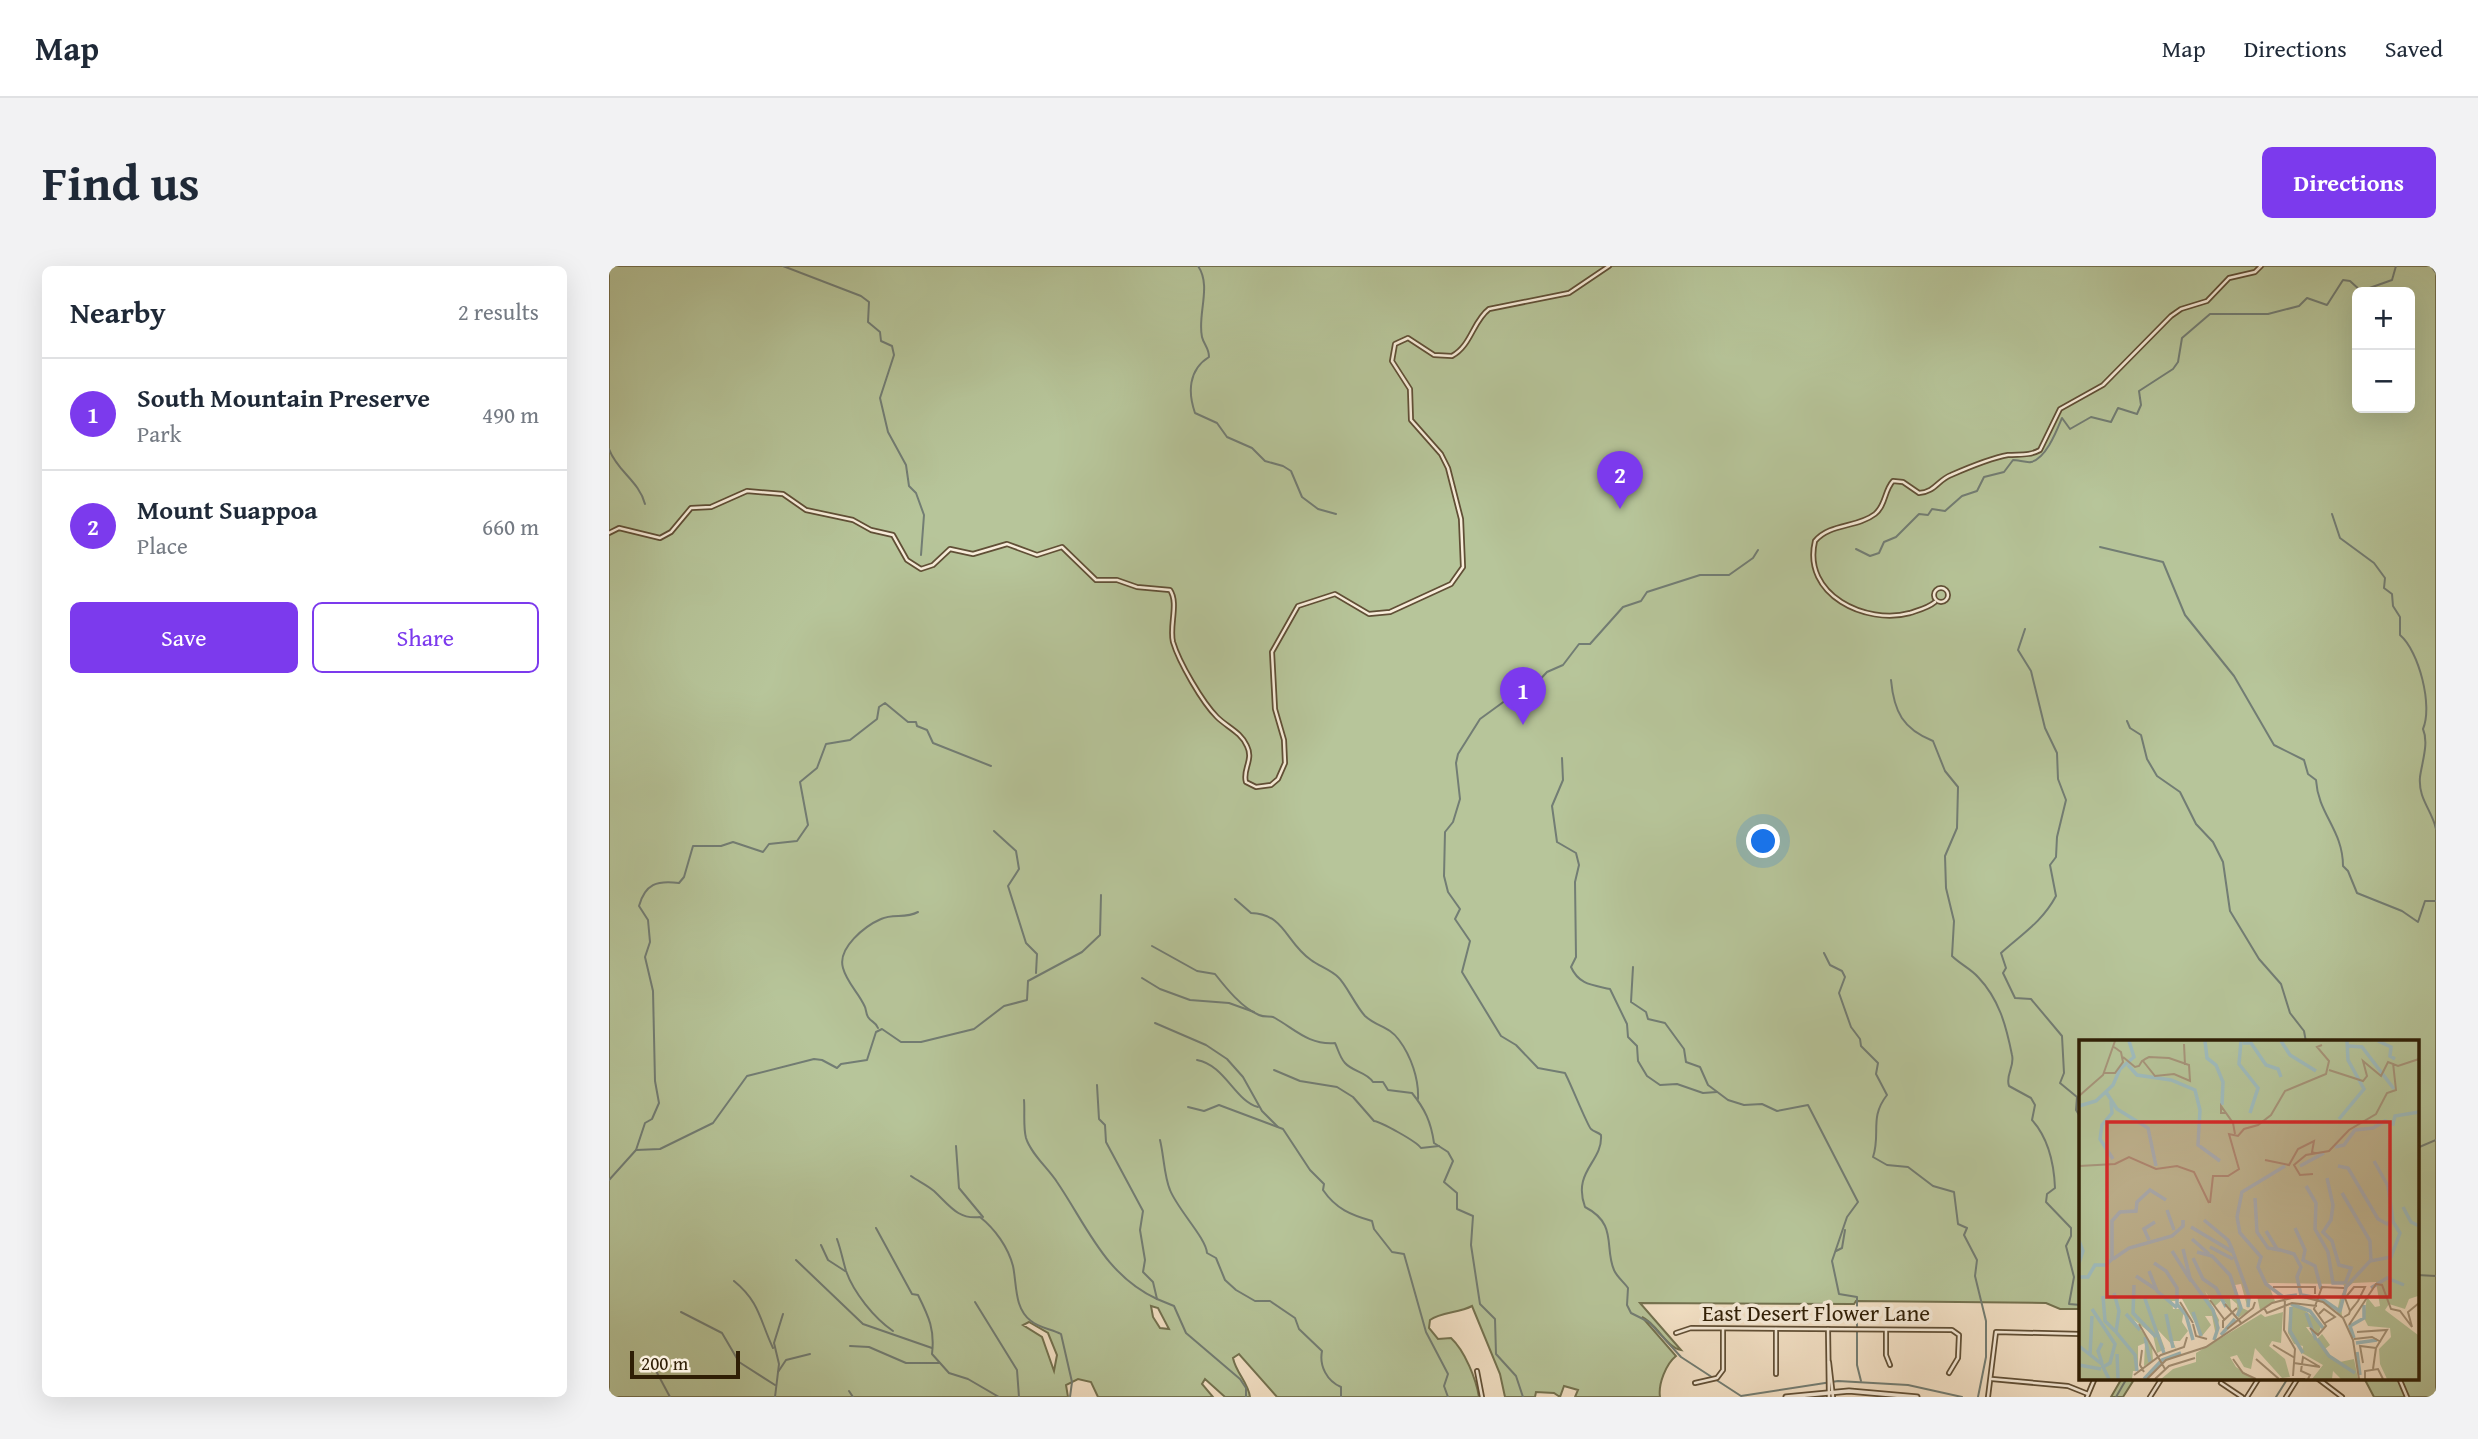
<!DOCTYPE html>
<meta charset="utf-8">
<style>
:root{--surface:#fff;--page:#f2f2f3;--text:#1f2937;--muted:#747a83;--line:#e0e1e3;--accent:#7c3aed}
body{margin:0;font-family:"Gentium Book Plus",serif;background:var(--page);color:var(--text)}
.controls{position:absolute;right:21px;top:21px;display:grid;overflow:hidden;border-radius:10px;box-shadow:0 7px 28px #0002}
.controls button{width:63px;height:63px;display:grid;place-items:center;padding:0;border:0;border-bottom:2px solid var(--line);background:var(--surface);color:var(--text);font:35px sans-serif}
.scale{position:absolute;left:21px;bottom:18px;width:110px;box-sizing:border-box;padding-left:7px;border:4px solid #2f1e05;border-top:0;font-size:19px;line-height:24px;white-space:nowrap;color:#2f1e05;-webkit-text-stroke:5px #f8eddb;paint-order:stroke}
.you{position:absolute;left:1155px;top:576px;width:24px;height:24px;margin:-18px;border:5px solid #fff;border-radius:50%;background:#1a73e8;box-shadow:0 0 0 10px #1a73e833}
.badge{display:grid;place-items:center;width:46px;height:46px;border-radius:50%;background:var(--accent);color:#fff;font-size:23px;font-weight:700}
.pin{position:absolute;translate:-50% -58px;filter:drop-shadow(0 2px 4px #0008)}
.pin::after{content:'';position:absolute;top:37px;width:24px;height:21px;background:inherit;clip-path:polygon(0 0,100% 0,50% 100%)}
.list{margin:0;padding:0;list-style:none}
h2{display:flex;justify-content:space-between;align-items:center;height:91px;margin:0;padding:0 28px;font-size:30px}
h2 small{font-size:23px;font-weight:400;color:var(--muted)}
.list li{display:grid;grid-template-columns:46px 1fr auto;gap:21px;align-items:center;box-sizing:border-box;height:112px;padding:0 28px;border-top:2px solid var(--line)}
.list b{display:block;font-size:26px;white-space:nowrap}
.list p{margin:0;font-size:23px;white-space:nowrap;color:var(--muted)}
.list em{font-size:23px;font-style:normal;color:var(--muted)}
.actions{display:flex;gap:14px;padding:21px 28px}
.actions a{flex:1;padding:16px 0;border:2px solid var(--accent);border-radius:10px;text-align:center;font-size:24px;color:var(--accent)}
.actions .main{background:var(--accent);color:#fff}
.map{position:relative;flex:none;width:1827px;height:1131px;overflow:hidden;border-radius:10px}
header{display:flex;align-items:center;gap:42px;box-sizing:border-box;height:98px;padding:0 35px;background:var(--surface);border-bottom:2px solid var(--line)}
header strong{font-size:33px}
nav{display:flex;gap:38px;margin-inline-start:auto;font-size:24px}
.intro{display:flex;align-items:center;justify-content:space-between;box-sizing:border-box;height:168px;padding:0 42px}
h1{margin:0;font-size:49px}
.button{padding:18px 32px;border-radius:10px;background:var(--accent);color:#fff;font-size:24px;font-weight:700}
main{display:flex;gap:42px;padding:0 42px}
aside{flex:1;background:var(--surface);border-radius:10px;box-shadow:0 7px 28px #0002}
.map>svg:first-child{display:block}
.green{fill:#b7c59a;stroke:#737250;stroke-width:2;fill-rule:evenodd}
.lines{fill:none;stroke-linecap:round;stroke-linejoin:round}
.stream{stroke:#727d74;stroke-width:2}
.minor-casing{stroke:#604f36;stroke-width:6}
.tertiary-casing{stroke:#604f36;stroke-width:7}
.minor{stroke:#f8eddb;stroke-width:2.5}
.tertiary{stroke:#f8eddb;stroke-width:3.5}
.labels{text-anchor:middle;stroke-width:7;stroke-linejoin:round;paint-order:stroke}
.street-label{font-size:23px;fill:#2f1e05;stroke:#f8eddb}
.inset-river{fill:none;stroke:#9fbcbe;stroke-width:3.5}
.inset-road{fill:none;stroke:#a6947a;stroke-width:2}
.view{fill:#d62828;fill-opacity:0.15;stroke:#d62828;stroke-width:3.5}
.inset-edge{fill:none;stroke:#2f1e05;stroke-width:3.5}
</style>
<header>
<strong>Map</strong>
<nav><a>Map</a><a>Directions</a><a>Saved</a></nav>
</header>
<div class="intro"><h1>Find us</h1><a class="button">Directions</a></div>
<main>
<aside>
<h2>Nearby<small>2 results</small></h2>
<ul class="list">
<li><span class="badge">1</span><div><b>South Mountain Preserve</b><p>Park</p></div><em>490 m</em></li>
<li><span class="badge">2</span><div><b>Mount Suappoa</b><p>Place</p></div><em>660 m</em></li>
</ul>
<div class="actions"><a class="main">Save</a><a>Share</a></div>
</aside>
<div class="map">
<svg width="1827" height="1131" viewBox="0 0 1827 1131">
<rect width="100%" height="100%" fill="#f5e3c8"/>
<filter id="stains"><feTurbulence type="fractalNoise" baseFrequency=".00286" numOctaves="4"/><feColorMatrix values="0 0 0 0 .2 0 0 0 0 .09 0 0 0 0 .02 0 0 0 .5 -.17"/></filter>
<radialGradient id="worn" r=".72"><stop offset=".6" stop-color="#630" stop-opacity="0"/><stop offset="1" stop-color="#630" stop-opacity=".3"/></radialGradient>
<g class="green">
<path d="M 0,0 L 1827,0 L 1827,1131 L 1765,1131 L 1755,1112 L 1808,1112 L 1808,776 L 1472,776 L 1472,1043 L 1451,1043 L 1437,1037 L 1247,1035 L 1245,1038 L 1031,1037 L 1072,1084 C 1057,1081 1048,1058 1033,1051 L 1067,1090 C 1057,1098 1049,1118 1051,1131 L 966,1131 L 969,1124 L 955,1120 L 951,1131 L 945,1127 L 927,1126 L 926,1131 L 896,1131 L 891,1108 L 863,1040 C 850,1047 832,1046 821,1054 L 820,1062 L 829,1073 L 842,1072 C 856,1085 867,1113 870,1131 L 668,1131 L 630,1088 L 624,1092 C 627,1107 639,1116 641,1131 L 616,1131 L 596,1113 L 593,1118 L 604,1131 L 489,1131 L 482,1116 L 469,1113 L 457,1119 L 459,1131 L 0,1131 ZM 1748,26 L 1801,26 L 1801,142 L 1748,142 ZM 542,1040 L 549,1042 L 560,1063 L 551,1062 L 544,1051 ZM 420,1056 L 439,1067 L 448,1089 L 445,1105 L 433,1071 L 414,1059 Z"/>
<polygon points="1513,1112 1526,1112 1514,1131 1502,1131"/>
</g>
<g class="lines">
<g class="stream">
<polyline points="174,0 252,30 260,36 259,56 271,66 272,75 283,80 285,89 271,132 279,166 297,199 300,220 307,227 315,249 312,289"/>
<path d="M 589,0 C 603,20 588,49 593,71 C 595,79 600,82 600,91 C 579,104 579,127 586,147 L 608,157 L 618,171 L 643,182 L 656,195 L 674,200 L 682,205 L 693,231 L 709,243 L 727,248"/>
<polyline points="1822,0 1827,7"/>
<path d="M 0,183 C 8,205 30,215 36,238"/>
<path d="M 1723,248 L 1731,272 L 1765,297 L 1776,312 L 1775,322 L 1783,328 L 1784,340 L 1791,351 L 1791,369 C 1810,385 1824,440 1814,463 C 1820,477 1813,496 1811,511 C 1809,533 1823,544 1827,563"/>
<path d="M 1491,281 L 1554,296 L 1576,349 L 1625,410 L 1665,479 L 1695,494 L 1699,508 L 1707,514 C 1709,548 1734,564 1734,600 L 1739,605 L 1748,627 L 1793,645 L 1809,656 L 1816,635 L 1827,635"/>
<path d="M 1247,283 L 1261,290 L 1270,287 L 1275,276 L 1287,271 L 1310,248 L 1319,249 L 1323,243 L 1336,245 L 1353,230 L 1368,225 L 1375,211 L 1395,206 L 1404,194 C 1409,194 1418,197 1422,196 C 1437,193 1448,164 1453,152 L 1461,163 L 1482,151 L 1502,156 L 1509,142 L 1528,148 L 1532,139 L 1530,125 L 1564,103 L 1569,96 L 1573,72 L 1601,48 L 1659,48 L 1690,40 L 1698,32 L 1718,39 L 1734,14 L 1741,15 L 1752,25 L 1783,14 L 1787,0"/>
<path d="M 1149,284 L 1144,292 L 1120,309 L 1091,309 L 1038,326 L 1032,335 L 1014,341 L 981,378 L 970,378 L 954,399 L 938,406 L 924,421 L 904,429 L 871,453 L 849,488 L 847,497 L 851,533 L 844,556 L 836,566 L 835,610 L 839,626 L 851,643 L 846,653 L 861,675 L 853,706 L 892,770 L 907,779 L 929,802 L 956,807 C 961,816 979,861 982,863 C 985,866 989,866 992,869 C 994,896 963,905 976,941 C 1009,958 995,981 1005,1004 C 1008,1011 1015,1016 1019,1022 L 1018,1039 L 1022,1047 L 1040,1056 L 1072,1091 L 1132,1130 L 1229,1115 L 1299,1119 L 1353,1131"/>
<path d="M 1416,363 L 1409,384 L 1422,405 L 1436,462 L 1448,487 L 1449,513 L 1457,534 L 1448,571 L 1447,591 L 1441,599 L 1447,630 C 1433,656 1413,668 1392,687 L 1397,702 L 1394,707 L 1406,732 L 1422,733 L 1453,770 L 1455,807 L 1451,817 L 1468,831 L 1467,844 L 1472,852"/>
<path d="M 1282,414 C 1285,446 1294,463 1324,475 L 1336,505 L 1349,521 L 1348,562 L 1336,590 L 1337,622 L 1345,655 L 1343,690 C 1351,698 1362,703 1369,711 C 1390,733 1397,759 1403,789 C 1406,801 1396,809 1400,820 L 1422,832 L 1426,839 L 1423,854 C 1440,873 1445,897 1446,922 L 1438,928 L 1437,936 L 1462,962 L 1462,970 L 1457,980 L 1465,1011 L 1460,1038 L 1472,1039"/>
<polyline points="1518,455 1521,462 1532,469 1538,493 1548,510 1571,526 1587,558 1604,576 1614,596 1621,645 1650,693 1672,718 1681,747 1695,765 1697,776"/>
<path d="M 953,492 L 954,514 L 943,540 L 948,576 L 967,587 L 970,599 L 966,616 L 967,691 L 962,701 C 970,719 984,719 1001,723 L 1018,758 L 1019,771 L 1028,780 L 1029,795 L 1038,810 L 1051,819 L 1068,818 L 1094,827 L 1108,826"/>
<polyline points="385,565 407,585 410,603 399,620 417,677 428,688 427,707"/>
<path d="M 626,633 L 642,647 C 676,648 677,677 702,694 C 710,700 722,704 729,711 C 737,718 746,739 756,750 C 768,761 780,760 790,774 C 802,790 810,813 809,833"/>
<path d="M 543,680 L 588,705 L 606,708 C 617,722 633,742 650,749 C 656,752 662,749 666,752 C 687,764 700,779 726,777 C 729,783 731,792 736,797 C 744,806 758,806 764,816 L 774,816 L 779,824 L 803,827 C 816,843 822,856 825,877 L 839,886 L 844,895 L 835,916 L 848,927 L 848,943 L 864,950 L 862,979 L 871,1038 L 886,1053 L 887,1088 L 907,1110 L 914,1131"/>
<path d="M 1215,687 L 1221,699 L 1233,705 L 1236,711 L 1230,727 L 1242,761 L 1251,773 L 1252,780 L 1269,797 L 1267,808 L 1278,829 C 1260,852 1272,867 1264,891 L 1278,899 L 1299,901 L 1324,920 L 1345,926 L 1349,958 L 1358,962 L 1355,969 L 1368,994 L 1366,1010 L 1377,1055 L 1377,1091 L 1369,1131"/>
<polyline points="1024,701 1022,736 1037,746 1039,753 1056,757 1075,783 1077,796 1091,801 1099,819 1119,834 1135,839 1153,838 1168,845 1199,839 1249,936 1238,951 1223,995 1230,1028 1248,1031 1248,1099 1252,1115"/>
<polyline points="533,712 551,723 581,734 620,737 645,746"/>
<polyline points="546,757 597,779 618,793 634,811 653,845 669,861"/>
<path d="M 269,762 C 267,756 262,756 259,751 C 257,748 257,743 256,741 C 250,727 238,717 234,702 C 228,682 256,660 272,653 C 284,647 296,653 309,646"/>
<path d="M 588,794 C 616,799 626,835 649,841"/>
<path d="M 665,804 L 691,815 L 728,821 L 744,831 L 765,855 C 772,856 807,875 812,882 L 830,880"/>
<polyline points="488,819 490,853 496,859 497,876 534,945 531,964 536,994 534,1006 544,1016 548,1033 565,1040 577,1067 631,1113 637,1122 637,1131"/>
<path d="M 415,834 C 416,845 414,861 417,872 C 422,888 439,902 448,916 C 478,960 496,1009 548,1033"/>
<path d="M 579,841 L 595,845 L 610,839 L 674,863 L 701,904 L 715,918 L 714,924 C 727,943 742,949 763,955 L 765,963 L 783,986 L 795,988 L 817,1066 L 839,1108 L 835,1120 L 839,1131"/>
<path d="M 551,874 C 555,890 555,910 561,924 C 569,944 597,972 598,987 L 607,992 L 616,1014 L 627,1024 L 646,1035 L 661,1035 L 686,1052 L 690,1063 L 713,1085 C 710,1100 718,1115 732,1121 L 732,1131"/>
<polyline points="347,880 350,922 374,951"/>
<polyline points="1808,882 1827,874"/>
<polyline points="27,884 51,883 104,857 138,810 205,793 213,794 228,802 232,798 258,794 267,766 273,763 292,776 312,776 365,763 395,740 418,734 419,715 473,686 491,669 492,629"/>
<path d="M 302,910 C 309,915 318,919 325,925 C 340,939 349,954 371,951 C 386,963 399,981 404,1000 C 408,1019 405,1042 422,1055 C 430,1062 443,1063 452,1068 L 463,1116 L 461,1131"/>
<path d="M 0,914 L 27,884 L 36,857 L 43,853 L 50,837 L 46,815 L 44,725 L 36,691 L 41,676 L 39,654 L 30,640 C 36,618 48,614 70,617 L 75,611 L 84,580 L 112,580 L 124,576 L 154,586 L 160,578 L 188,575 L 199,559 L 191,516 L 208,502 L 217,478 L 241,474 L 268,453 L 270,441 L 276,437 L 299,456 L 307,456 L 308,460 L 318,464 L 324,477 L 382,500"/>
<path d="M 267,962 L 303,1028 L 309,1029 C 320,1051 326,1064 323,1088 L 340,1107 L 359,1113 L 390,1131"/>
<path d="M 228,973 C 232,984 234,995 237,1005 C 245,1027 265,1052 284,1065"/>
<polyline points="212,979 219,994 236,1005"/>
<polyline points="1227,985 1233,982 1236,964"/>
<polyline points="187,994 254,1058 323,1082"/>
<polyline points="1808,1009 1827,1010"/>
<path d="M 125,1015 C 151,1036 151,1055 164,1082"/>
<polyline points="366,1036 408,1104 410,1131"/>
<polyline points="72,1046 113,1067 130,1096 166,1119"/>
<polyline points="241,1080 260,1081 297,1097 330,1097"/>
<polyline points="46,1103 61,1131"/>
<polyline points="169,1106 177,1094 201,1088"/>
<polyline points="240,1125 244,1131"/>
<polyline points="166,1131 170,1098 165,1077 174,1048"/>
<polyline points="1507,1131 1518,1112"/>
<polyline points="1667,1131 1679,1112"/>
</g>
<g class="minor-casing">
<g id="minor">
<path d="M 0,267 L 10,262 L 51,272 L 62,266 L 82,242 L 102,241 L 138,225 L 174,228 L 197,244 L 244,254 L 262,264 L 284,269 L 298,294 L 312,303 L 324,299 L 341,283 L 364,288 L 398,278 L 428,289 L 453,281 L 487,314 L 508,314 L 528,321 L 561,324 C 570,337 560,360 564,376 C 570,396 593,436 608,451 C 618,461 632,466 638,480 C 645,494 633,504 637,516 L 647,521 L 662,519 L 669,513 L 676,497 L 675,474 L 666,443 L 663,386 L 689,340 L 726,328 L 760,348 L 781,346 L 842,318 L 854,301 L 852,253 L 839,202 L 832,188 L 802,154 L 801,123 L 783,95 L 786,78 L 799,72 L 825,89 L 843,90 C 862,80 864,55 880,43 L 960,27 L 1000,0"/>
<circle cx="1332" cy="329" r="7"/>
<path d="M 1326,336 C 1319,342 1310,344 1301,347 C 1257,359 1193,329 1206,275 C 1221,257 1248,262 1266,248 C 1277,239 1275,225 1284,215 L 1294,216 L 1310,227 C 1326,226 1329,214 1342,209 C 1358,202 1382,192 1399,189 C 1411,188 1420,190 1431,184 L 1451,143 L 1494,119 L 1562,50 L 1572,43 L 1598,35 L 1620,12 L 1646,6 L 1652,0"/>
<polyline points="1167,1063 1167,1108"/>
<polyline points="1219,1063 1220,1131"/>
<polyline points="1277,1064 1277,1089 1281,1099"/>
<polyline points="1067,1067 1082,1062 1343,1064 1350,1069 1349,1092 1340,1107"/>
<polyline points="1220,1096 1224,1131"/>
<polyline points="868,1105 873,1131"/>
<polyline points="1708,1112 1733,1131"/>
<polyline points="1790,1112 1798,1131"/>
<polyline points="1383,1113 1459,1120 1479,1128"/>
<polyline points="1086,1117 1108,1112 1114,1104 1114,1063"/>
<polyline points="1612,1117 1633,1131"/>
<polyline points="1379,1131 1387,1066 1472,1068"/>
<polyline points="1478,1131 1486,1112"/>
<polyline points="1541,1131 1553,1112"/>
<polyline points="1638,1131 1650,1112"/>
<polyline points="1677,1131 1689,1112"/>
</g>
</g>
<g class="tertiary-casing">
<polyline id="tertiary" points="1177,1131 1240,1125 1308,1131"/>
</g>
<use href="#minor" class="minor"/>
<use href="#tertiary" class="tertiary"/>
</g>
<g class="labels">
<g class="street-label">
<text x="1207" y="1055">East Desert Flower Lane</text>
</g>
</g>
<g transform="translate(1470 774)">
<rect width="340" height="340" fill="#f5e3c8"/>
<path d="M 0,1 L 339,1 L 339,256 L 330,259 L 326,269 L 310,264 L 306,270 L 339,295 L 339,339 L 308,339 L 301,324 L 300,309 L 312,297 L 311,288 L 289,286 L 285,278 L 288,257 L 296,267 L 301,266 L 297,242 L 274,243 L 269,247 L 262,259 L 263,277 L 258,272 L 261,258 L 266,248 L 264,244 L 189,243 L 196,261 L 181,270 L 178,256 L 172,257 L 169,269 L 162,244 L 156,245 L 163,268 L 170,271 L 159,278 L 158,264 L 151,258 L 152,270 L 144,259 L 136,266 L 126,251 L 140,280 L 137,296 L 133,276 L 126,276 L 132,285 L 123,296 L 101,255 L 99,261 L 93,261 L 94,269 L 105,269 L 103,282 L 109,291 L 101,301 L 94,301 L 97,309 L 79,290 L 86,309 L 78,313 L 74,295 L 55,280 L 73,305 L 74,321 L 65,326 L 66,303 L 59,306 L 59,331 L 54,331 L 53,339 L 0,339 ZM 219,265 L 243,284 L 239,295 L 233,287 L 227,287 L 237,300 L 243,294 L 251,305 L 246,309 L 251,316 L 261,322 L 275,319 L 279,339 L 262,339 L 254,331 L 253,339 L 233,339 L 244,325 L 223,313 L 224,306 L 215,304 L 209,293 L 211,267 ZM 204,272 L 202,303 L 193,301 L 190,306 L 206,319 L 211,337 L 203,338 L 176,308 L 172,329 L 165,327 L 158,315 L 151,317 L 157,327 L 176,339 L 82,339 L 94,329 L 117,322 L 117,313 L 182,274 L 186,277 Z" fill="#b7c59a"/>
<path class="inset-river" d="M 126,1 L 128,18 L 137,25 L 144,42 L 143,65M 162,1 L 160,24 L 179,48 L 171,73M 202,1 L 211,15 L 237,31M 299,1 L 312,7 L 311,16 L 316,19M 164,3 L 172,3 L 187,25 L 199,29 L 202,37M 270,6 L 283,7 L 315,49M 49,25 L 58,35 L 92,40 L 116,50 L 121,70 L 119,105 L 141,121M 27,52 L 38,69 L 69,88 L 77,126M 32,61 L 33,73 L 23,85 L 21,99 L 34,119M 0,66 L 17,61 L 34,45 L 41,29 L 55,17 L 50,1M 260,79 L 285,49 L 269,20 L 268,1M 256,107 L 265,105 L 276,90 L 294,88 L 306,81 L 314,84 L 316,76 L 340,72M 295,121 L 309,146 L 314,181M 206,126 L 163,152 L 158,177 L 161,193 L 182,217 L 179,227 L 187,244 L 204,257 L 218,255M 221,126 L 245,113M 259,126 L 269,128 L 299,179 L 308,184 L 313,180 L 321,193 L 312,217 L 291,221 L 267,247 L 261,271M 248,138 L 254,165 L 252,180 L 244,192 L 253,201 L 260,225 L 272,228 L 266,244M 227,146 L 237,163 L 236,189 L 249,212 L 254,243 L 265,243M 263,153 L 291,201 L 292,221M 176,158 L 178,192 L 189,208 L 200,210M 324,167 L 332,182 L 340,186M 88,170 L 95,190M 125,180 L 149,200 L 154,211M 112,187 L 154,212 L 170,256 L 169,267M 216,188 L 226,210 L 224,220 L 236,226 L 242,249M 187,191 L 198,209 L 215,214 L 222,227 L 218,237 L 222,255M 113,199 L 130,214M 70,200 L 65,189 L 76,182M 0,201 L 4,211 L 0,223M 131,207 L 154,219M 104,209 L 111,238 L 134,270 L 139,288 L 135,300M 93,211 L 112,241M 118,212 L 133,216 L 151,235 L 162,268 L 158,276M 114,218 L 124,239 L 137,248 L 147,267M 34,219 L 50,208 L 93,196 L 104,186 L 104,180M 75,223 L 87,231 L 98,248 L 98,264 L 107,275 L 114,300M 70,231 L 78,251 L 98,268M 57,236 L 78,250M 0,237 L 9,237 L 16,225 L 27,225 L 33,219 L 33,181 L 41,172 L 57,171 L 58,162 L 71,150 L 87,160M 55,245 L 54,273 L 77,297M 292,248 L 308,238 L 325,245M 35,253 L 40,271 L 37,292 L 56,315 L 58,331M 223,255 L 243,259 L 262,272M 24,256 L 26,281 L 36,291M 65,256 L 85,313M 212,264 L 231,271 L 244,288M 212,267 L 211,291 L 224,313M 13,269 L 36,304 L 31,323 L 24,327 L 30,339M 114,272 L 122,296M 227,273 L 237,300M 47,274 L 61,290M 87,274 L 94,308M 142,295 L 156,279M 66,297 L 71,322M 275,298 L 271,286 L 285,278 L 285,265M 238,299 L 250,316 L 276,333M 277,303 L 298,300M 0,306 L 24,325M 278,312 L 281,335M 38,314 L 39,339M 11,315 L 13,276M 23,323 L 19,311 L 23,303M 0,325 L 22,329M 65,339 L 83,320 L 102,313"/>
<path class="inset-road" d="M 105,4 L 106,25M 44,17 L 56,27 L 60,26 L 63,21 L 65,20 L 66,19 L 70,17 L 90,18 L 110,25 L 111,41 L 95,34 L 76,36 L 64,21M 250,30 L 284,41 L 288,36 L 284,21 L 302,36 L 309,22 L 319,26 L 340,19M 25,33 L 36,33 L 44,22 L 42,12 L 35,7M 0,56 L 24,35 L 36,1M 146,73 L 142,73 L 142,66 L 154,83 L 156,94M 186,120 L 210,125 L 219,109 L 235,101 L 233,112 L 238,114M 0,126 L 36,124 L 50,117 L 77,129 L 98,126 L 115,132 L 130,163M 234,134 L 221,135 L 215,125 L 227,115 L 250,111 L 270,90 L 297,74 L 308,53 L 317,50 L 314,23M 131,163 L 134,136 L 149,136 L 160,129 L 150,94 L 159,96 L 165,89 L 179,85 L 192,75 L 206,51 L 247,34 L 250,21 L 238,7 L 243,5M 194,247 L 236,247 L 236,254M 206,258 L 205,290 L 216,309 L 214,336M 131,260 L 145,279M 101,262 L 114,283M 146,264 L 163,284M 185,268 L 188,273 L 213,263 L 238,266M 240,274 L 245,269 L 256,277 L 246,283M 265,277 L 270,274 L 271,271 L 276,265 L 279,261 L 286,247 L 275,247 L 266,258 L 271,271M 60,284 L 86,329M 114,284 L 117,296 L 128,299M 270,285 L 297,244 L 303,245 L 312,269 L 321,271 L 333,287 L 329,272 L 340,263M 144,288 L 144,281 L 158,268M 231,288 L 239,295 L 247,286 L 235,269 L 243,247 L 265,248M 148,289 L 174,268 L 176,262M 278,292 L 308,290 L 297,308M 275,299 L 293,297 L 302,302M 194,305 L 216,318M 63,310 L 61,325 L 65,332M 154,319 L 164,333 L 177,339M 177,319 L 200,339M 215,323 L 241,327M 284,323 L 281,306 L 297,308M 294,329 L 297,308M 55,335 L 82,315 L 105,307 L 108,297M 68,339 L 87,320 L 127,307 L 193,263 L 220,256 L 244,262 L 264,278 L 274,300 L 280,339M 76,339 L 90,326 L 116,318M 201,339 L 226,339M 229,339 L 231,335 L 222,331 L 224,317 L 241,327M 286,339 L 286,331 L 299,329 L 304,339"/>
<path class="view" d="M 28,82 L 311,82 L 311,257 L 28,257 Z"/>
<rect width="340" height="340" class="inset-edge"/>
</g>
<rect width="100%" height="100%" filter="url(#stains)"/>
<rect width="100%" height="100%" fill="url(#worn)"/>
</svg>
<div class="controls">
<button>+</button>
<button>−</button>
</div>
<div class="scale">200 m</div>
<div class="you"></div>
<div class="pin badge" style="left:914px;top:459px">1</div>
<div class="pin badge" style="left:1011px;top:243px">2</div>
</div>
</main>
